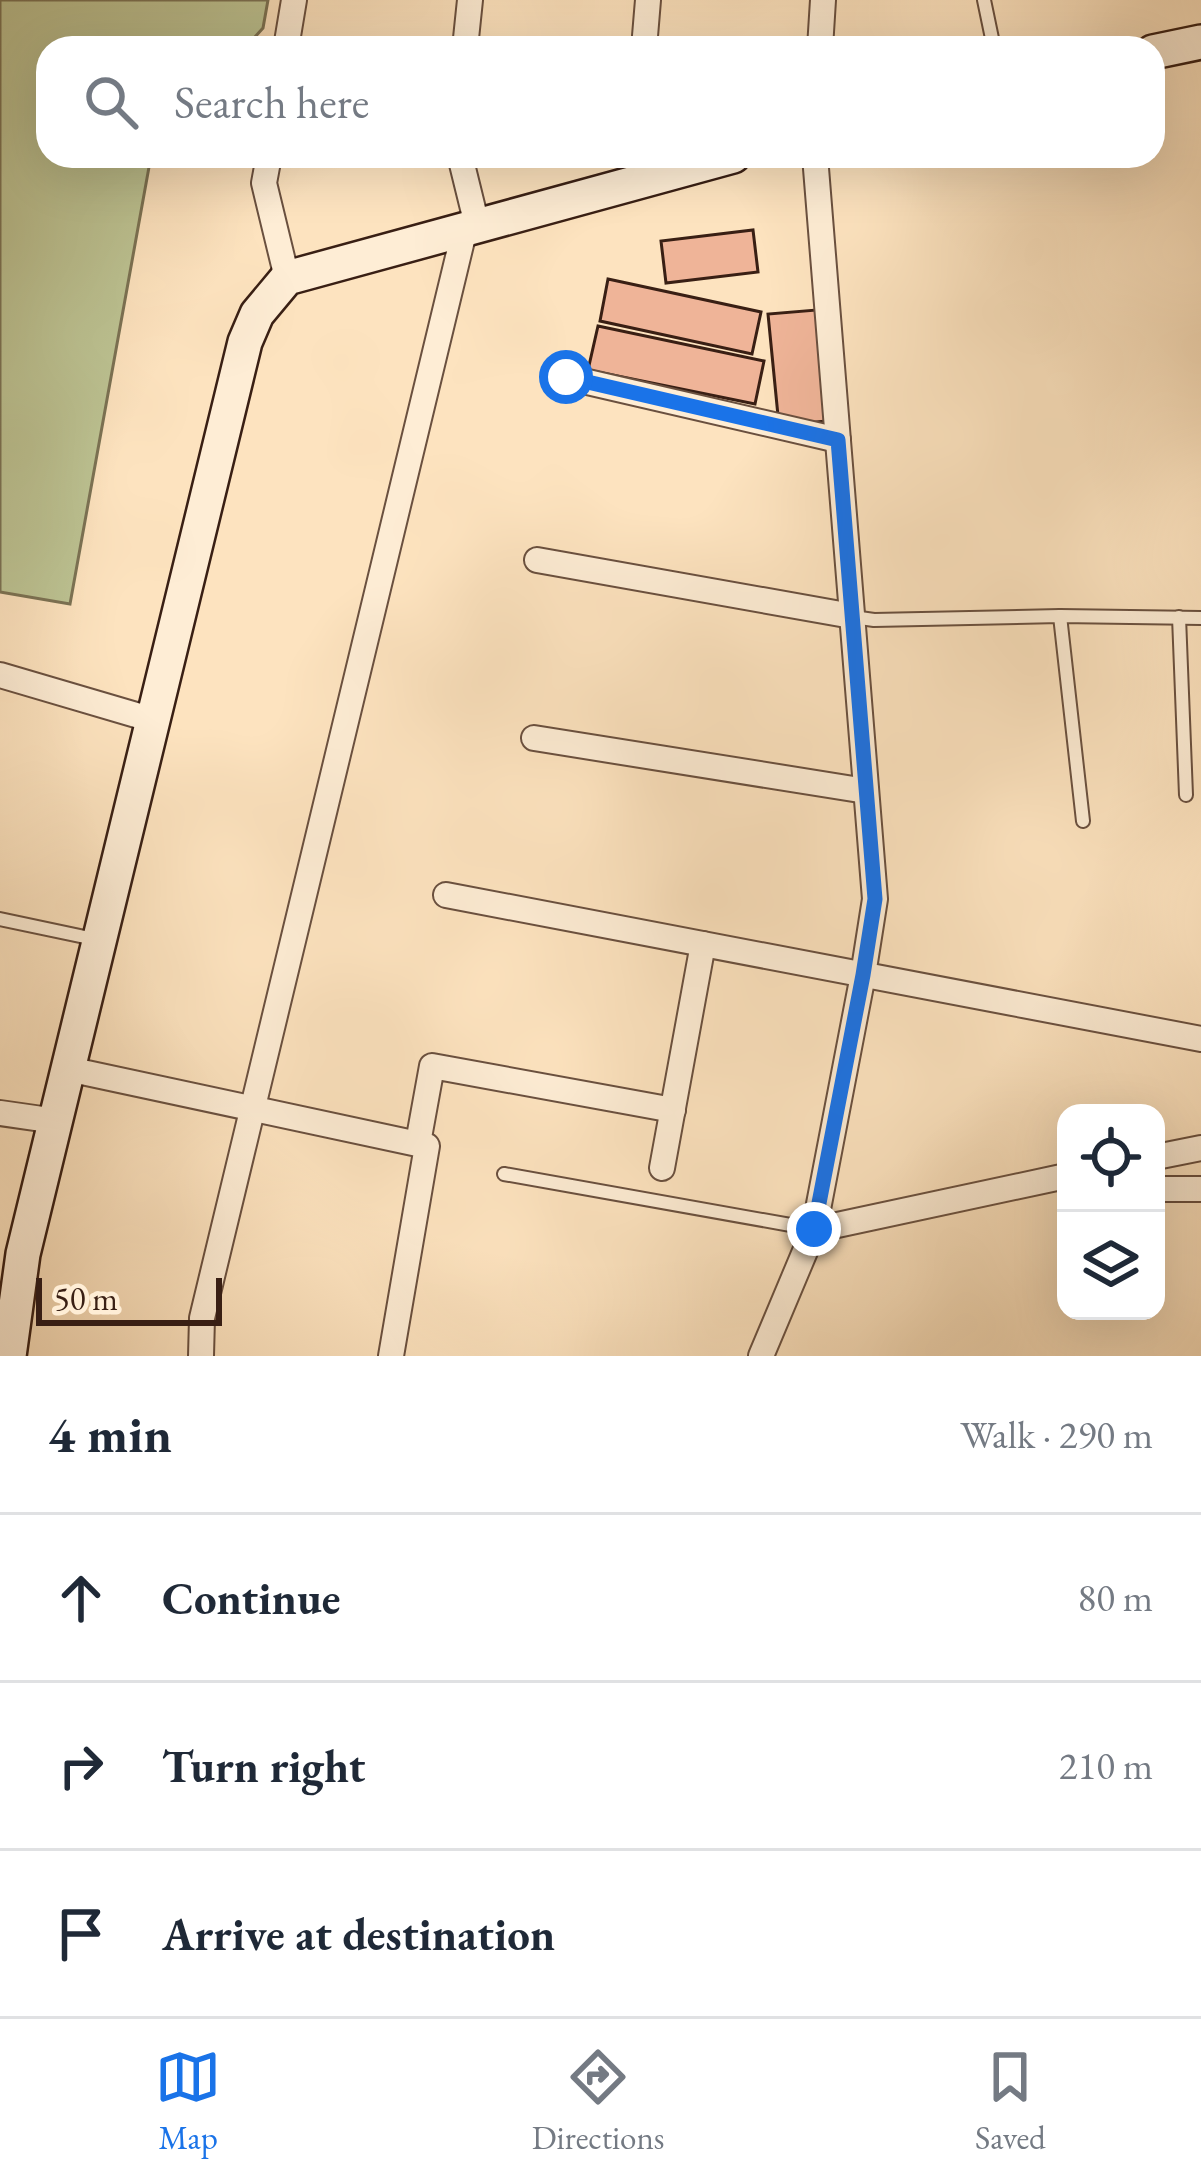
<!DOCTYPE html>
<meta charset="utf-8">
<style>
:root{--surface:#fff;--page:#f6f6f7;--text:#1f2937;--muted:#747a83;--line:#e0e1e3;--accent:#1a73e8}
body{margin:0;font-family:"EB Garamond",serif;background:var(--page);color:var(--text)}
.controls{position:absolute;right:36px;bottom:36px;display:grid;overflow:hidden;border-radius:24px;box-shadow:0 12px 48px #0002}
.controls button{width:108px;height:108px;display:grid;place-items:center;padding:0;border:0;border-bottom:3px solid var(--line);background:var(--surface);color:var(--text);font:60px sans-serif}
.scale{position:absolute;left:36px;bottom:30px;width:186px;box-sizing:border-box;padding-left:12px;border:6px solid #391f14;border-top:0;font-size:33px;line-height:42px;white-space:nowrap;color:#391f14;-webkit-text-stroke:9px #feedd5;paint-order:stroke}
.stop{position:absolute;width:36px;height:36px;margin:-27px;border:9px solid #1a73e8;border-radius:50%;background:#fff}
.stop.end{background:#1a73e8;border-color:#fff;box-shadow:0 3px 12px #0008}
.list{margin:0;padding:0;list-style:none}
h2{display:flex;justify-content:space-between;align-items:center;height:156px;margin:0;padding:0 48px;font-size:51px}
h2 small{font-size:39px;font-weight:400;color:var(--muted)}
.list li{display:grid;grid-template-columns:78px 1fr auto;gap:36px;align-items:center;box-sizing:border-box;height:168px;padding:0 48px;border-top:3px solid var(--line)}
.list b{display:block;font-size:45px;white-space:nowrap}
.list em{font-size:39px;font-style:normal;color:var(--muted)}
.icon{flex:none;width:66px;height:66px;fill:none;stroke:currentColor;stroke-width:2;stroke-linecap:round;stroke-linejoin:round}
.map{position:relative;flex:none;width:1201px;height:1356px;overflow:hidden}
.search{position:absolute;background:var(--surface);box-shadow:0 12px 48px #0002;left:36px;right:36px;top:36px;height:132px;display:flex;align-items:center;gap:30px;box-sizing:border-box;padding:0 42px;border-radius:36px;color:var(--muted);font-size:45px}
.sheet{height:660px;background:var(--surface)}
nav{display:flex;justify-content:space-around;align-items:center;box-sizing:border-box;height:168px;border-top:3px solid var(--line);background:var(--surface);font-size:33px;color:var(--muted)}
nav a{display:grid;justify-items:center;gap:6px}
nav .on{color:var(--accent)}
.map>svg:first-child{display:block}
.green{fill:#bdc494;stroke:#7b7254;stroke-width:3}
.building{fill:#efb498;stroke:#391f14;stroke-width:3}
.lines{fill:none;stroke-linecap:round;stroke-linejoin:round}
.lane-casing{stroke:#6a503f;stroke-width:16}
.street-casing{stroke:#6a503f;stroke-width:28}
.secondary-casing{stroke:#391f14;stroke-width:38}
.lane{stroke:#feedd5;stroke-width:12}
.street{stroke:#feedd5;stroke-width:24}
.secondary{stroke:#feedd5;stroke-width:33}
.route{stroke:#1a73e8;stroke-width:15}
</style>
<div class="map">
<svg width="1201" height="1356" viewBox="0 0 1201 1356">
<rect width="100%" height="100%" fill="#fde3bf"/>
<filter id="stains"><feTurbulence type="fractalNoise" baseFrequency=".00167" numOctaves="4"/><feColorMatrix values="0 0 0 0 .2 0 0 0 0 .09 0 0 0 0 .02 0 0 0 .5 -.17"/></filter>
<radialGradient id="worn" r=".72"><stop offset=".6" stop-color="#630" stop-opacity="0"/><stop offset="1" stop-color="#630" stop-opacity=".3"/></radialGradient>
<polygon class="green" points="0,0 268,0 263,28 245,48 208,48 172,42 170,48 48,48 48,156 151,156 70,604 0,592"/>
<g class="building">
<polygon points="753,230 758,272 666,283 661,241"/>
<polygon points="608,279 761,312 752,354 600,321"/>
<polygon points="816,310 826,421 779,426 768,314"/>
<polygon points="598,326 764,361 755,404 588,370"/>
</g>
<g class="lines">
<g class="lane-casing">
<g id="lane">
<polyline points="984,0 994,48"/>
<polyline points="1060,616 1083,821"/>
<polyline points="853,617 874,620 1060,616 1201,618"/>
<polyline points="1179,617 1186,795"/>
<polyline points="0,919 99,940"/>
<polyline points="504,1174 813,1229"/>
</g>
</g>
<g class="street-casing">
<g id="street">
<polyline points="286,48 294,0"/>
<polyline points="465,48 470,0"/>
<polyline points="644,48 648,0"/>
<polyline points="820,48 823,0"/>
<polyline points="269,156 264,183 287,278"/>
<polyline points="460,156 477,225"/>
<polyline points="566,377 838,440"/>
<polyline points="537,560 852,616"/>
<polyline points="0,675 153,720"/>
<polyline points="534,738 866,791"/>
<polyline points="446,895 1201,1039"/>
<polyline points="68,1069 427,1146 391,1356"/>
<polyline points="0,1113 56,1121"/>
<polyline points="418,1143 432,1066 673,1110"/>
<polyline points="1156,1157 1201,1148"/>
<polyline points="662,1168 703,944"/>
<polyline points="1156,1189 1201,1189"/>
<polyline points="814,1230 1066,1176"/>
<polyline points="201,1356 202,1318 465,228"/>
<polyline points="761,1356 814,1230 863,975 875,899 815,156"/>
</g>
</g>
<g class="secondary-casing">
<g id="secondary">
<polyline points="1153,52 1201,42"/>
<polyline points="9,1356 23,1254 245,342 257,314 287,278 733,156"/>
</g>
</g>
<use href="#lane" class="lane"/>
<use href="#street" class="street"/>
<use href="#secondary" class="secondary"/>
</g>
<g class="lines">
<polyline class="route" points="566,377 838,440 875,899 863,975 814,1229"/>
</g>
<rect width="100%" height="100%" filter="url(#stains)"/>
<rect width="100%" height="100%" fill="url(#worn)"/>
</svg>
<div class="controls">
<button><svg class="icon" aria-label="locate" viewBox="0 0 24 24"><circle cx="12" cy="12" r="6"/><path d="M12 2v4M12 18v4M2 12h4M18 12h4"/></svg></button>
<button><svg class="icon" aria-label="layers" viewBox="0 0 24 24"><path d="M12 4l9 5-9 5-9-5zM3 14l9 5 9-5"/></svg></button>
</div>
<div class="scale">50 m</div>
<div class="stop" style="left:566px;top:377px"></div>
<div class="stop end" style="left:814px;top:1229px"></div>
<div class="search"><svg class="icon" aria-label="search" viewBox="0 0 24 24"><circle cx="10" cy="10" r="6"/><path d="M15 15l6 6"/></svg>Search here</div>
</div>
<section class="sheet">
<h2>4 min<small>Walk · 290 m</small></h2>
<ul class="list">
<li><svg class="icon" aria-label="ahead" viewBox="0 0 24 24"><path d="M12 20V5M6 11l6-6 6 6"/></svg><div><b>Continue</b></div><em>80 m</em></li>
<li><svg class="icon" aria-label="right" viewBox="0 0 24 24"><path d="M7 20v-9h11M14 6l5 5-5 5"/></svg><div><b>Turn right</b></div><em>210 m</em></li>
<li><svg class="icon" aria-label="arrive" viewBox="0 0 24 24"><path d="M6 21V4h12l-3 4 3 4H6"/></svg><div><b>Arrive at destination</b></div></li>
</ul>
</section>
<nav>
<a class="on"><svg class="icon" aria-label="map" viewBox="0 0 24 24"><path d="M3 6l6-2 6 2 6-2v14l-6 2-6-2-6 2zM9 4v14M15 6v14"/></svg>Map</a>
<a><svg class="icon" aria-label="directions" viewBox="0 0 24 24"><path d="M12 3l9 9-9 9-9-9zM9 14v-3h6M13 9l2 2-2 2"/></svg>Directions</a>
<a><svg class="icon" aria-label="saved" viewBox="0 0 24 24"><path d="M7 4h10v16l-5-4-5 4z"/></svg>Saved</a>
</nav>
